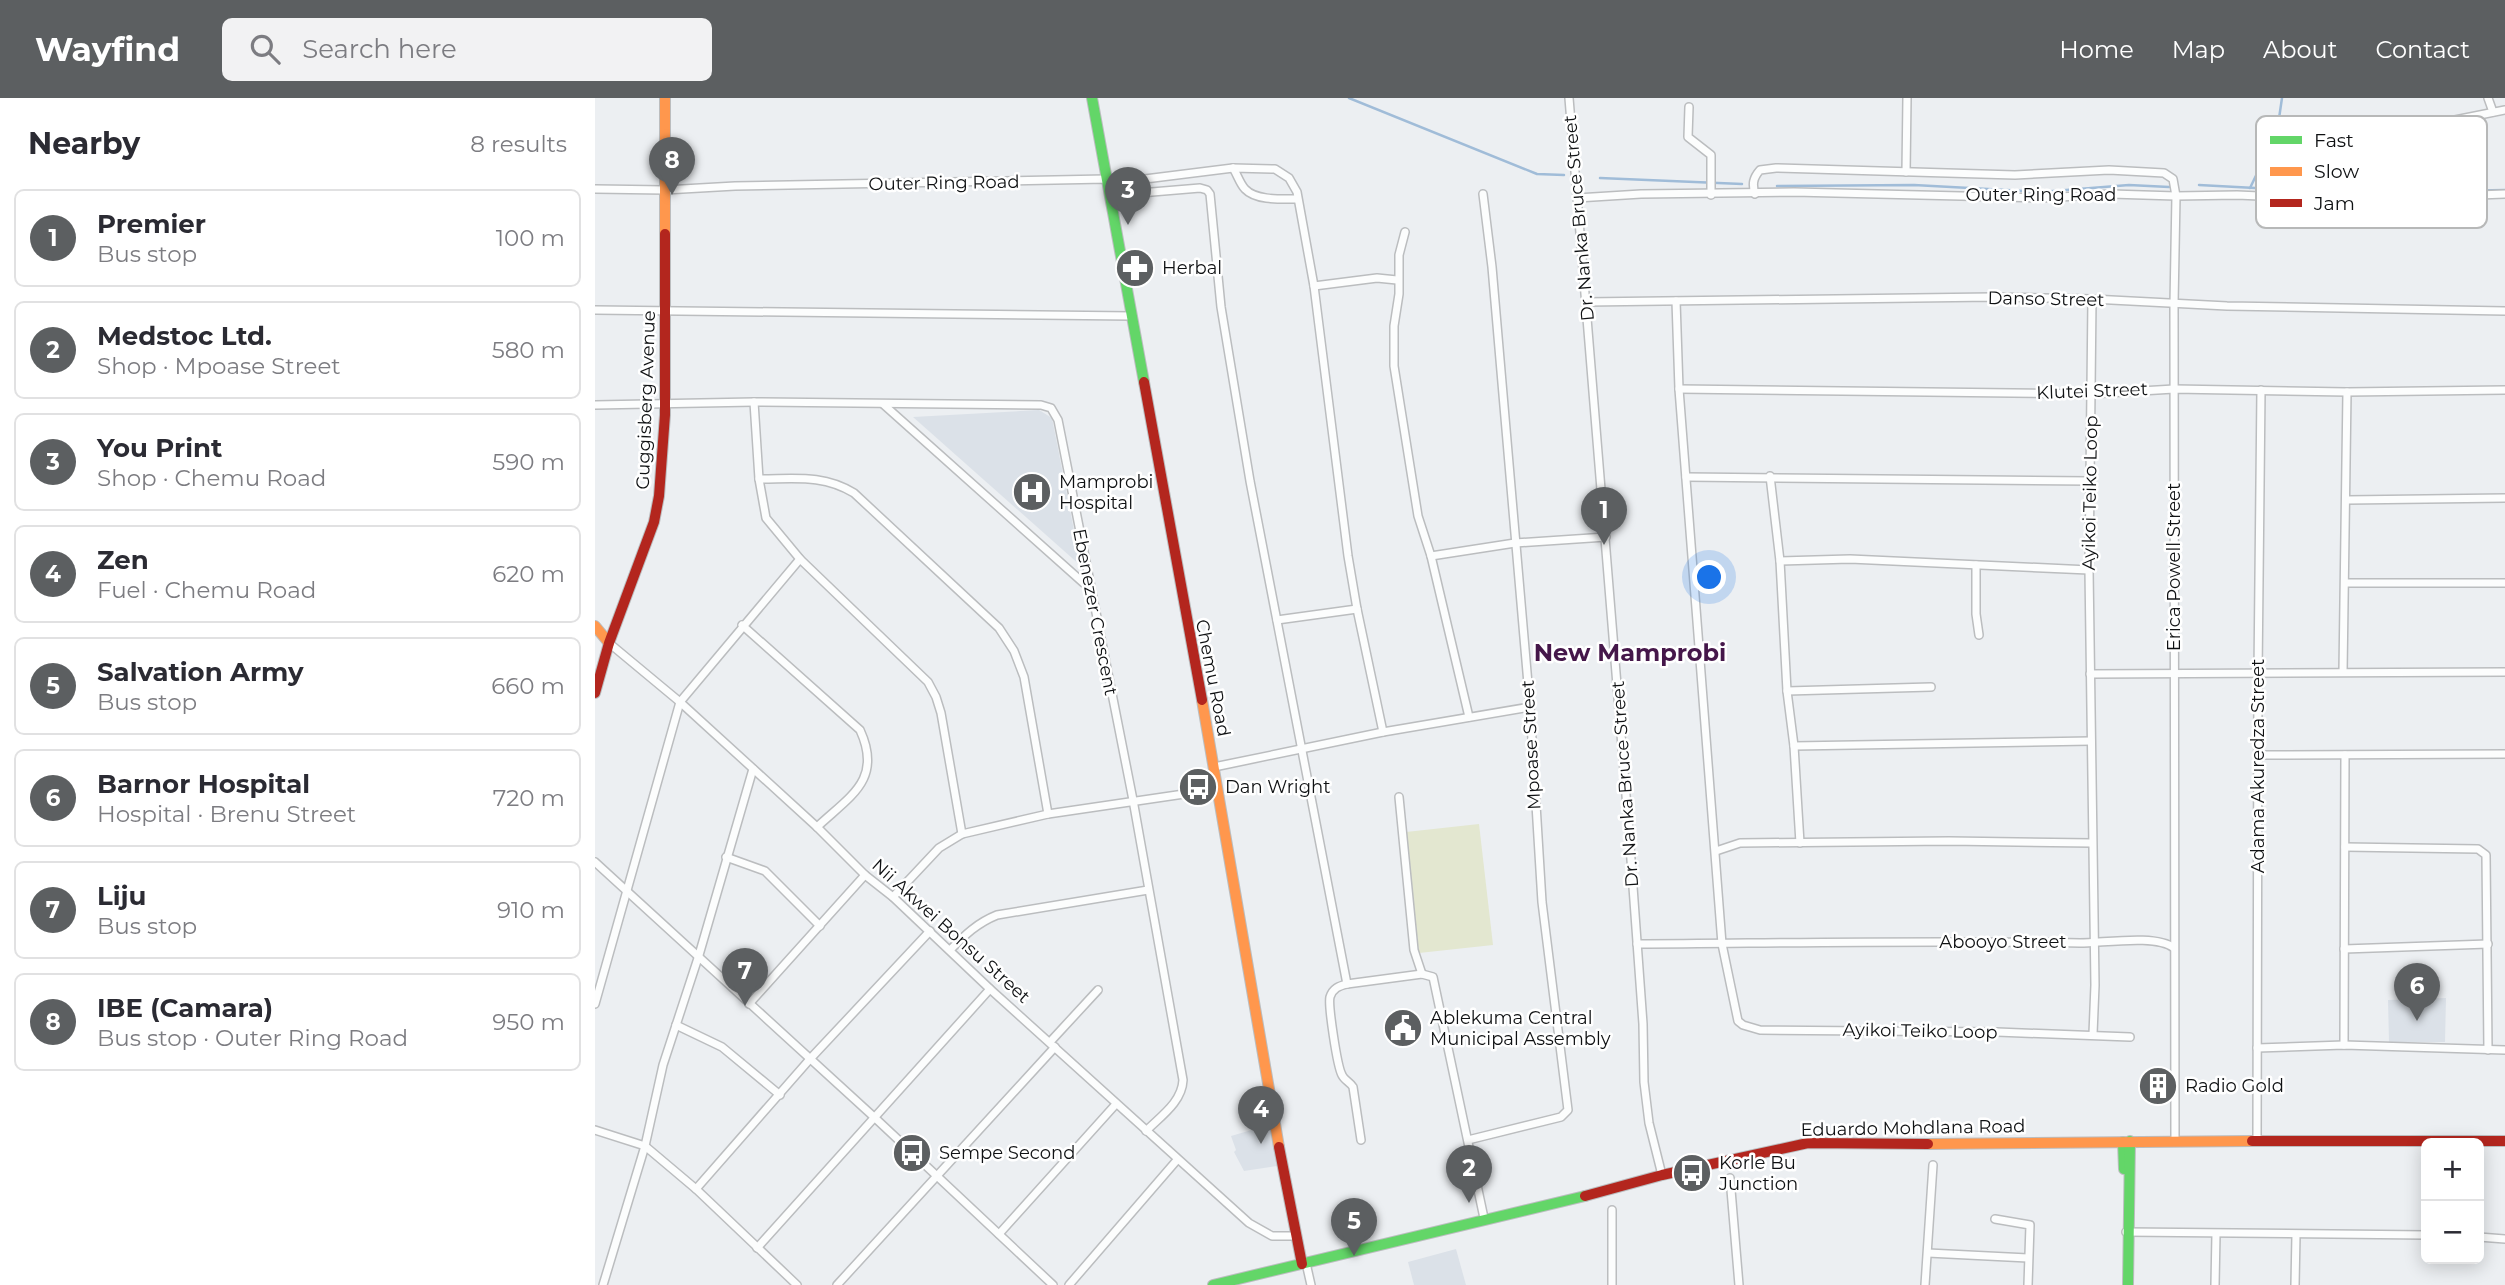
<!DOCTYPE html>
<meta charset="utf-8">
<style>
:root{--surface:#fff;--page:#f2f2f3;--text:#2b2b33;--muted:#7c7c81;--line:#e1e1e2;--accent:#5c5f61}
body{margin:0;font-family:Montserrat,sans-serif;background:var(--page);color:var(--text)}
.controls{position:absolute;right:21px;bottom:21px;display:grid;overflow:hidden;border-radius:10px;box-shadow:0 4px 18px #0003}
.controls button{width:63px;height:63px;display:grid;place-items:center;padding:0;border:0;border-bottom:2px solid var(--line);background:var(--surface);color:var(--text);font:35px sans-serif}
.you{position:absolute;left:1115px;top:480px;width:24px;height:24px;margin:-18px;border:5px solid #fff;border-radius:50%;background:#1a73e8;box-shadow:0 0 0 10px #1a73e833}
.badge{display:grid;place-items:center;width:46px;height:46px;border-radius:50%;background:var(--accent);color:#fff;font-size:23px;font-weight:700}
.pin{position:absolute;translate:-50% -58px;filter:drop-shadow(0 2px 4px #0008)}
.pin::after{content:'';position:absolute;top:37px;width:24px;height:21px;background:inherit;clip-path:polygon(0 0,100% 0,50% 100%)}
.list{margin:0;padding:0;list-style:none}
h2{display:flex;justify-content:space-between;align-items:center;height:91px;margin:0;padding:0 28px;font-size:30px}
h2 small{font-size:23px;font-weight:400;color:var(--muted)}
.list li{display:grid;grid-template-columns:46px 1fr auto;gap:21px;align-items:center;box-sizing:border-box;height:98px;margin:0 14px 14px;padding:0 14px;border:2px solid var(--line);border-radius:10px}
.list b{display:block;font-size:26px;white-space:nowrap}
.list p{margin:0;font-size:23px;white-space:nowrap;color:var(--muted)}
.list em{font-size:23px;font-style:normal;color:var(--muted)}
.icon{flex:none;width:38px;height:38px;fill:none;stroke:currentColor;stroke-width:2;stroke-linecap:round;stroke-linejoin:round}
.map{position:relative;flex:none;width:1910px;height:1187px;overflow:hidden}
header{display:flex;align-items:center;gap:42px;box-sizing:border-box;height:98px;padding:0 35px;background:var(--accent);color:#fff}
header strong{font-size:33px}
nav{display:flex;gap:38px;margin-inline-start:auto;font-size:24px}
.search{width:490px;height:63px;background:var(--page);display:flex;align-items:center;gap:18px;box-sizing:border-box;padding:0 24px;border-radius:10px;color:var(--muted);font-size:26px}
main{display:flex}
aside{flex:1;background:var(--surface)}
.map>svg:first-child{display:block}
.built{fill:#dbe1e8}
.green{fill:#e3e7d0}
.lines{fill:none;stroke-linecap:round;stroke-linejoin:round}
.stream{stroke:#a0bcd8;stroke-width:2.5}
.street-casing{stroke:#bbbdbf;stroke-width:10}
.fast-casing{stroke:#bbbdbf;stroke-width:12}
.slow-casing{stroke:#bbbdbf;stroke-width:12}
.jam-casing{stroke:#bbbdbf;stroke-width:12}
.street{stroke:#fcfdfd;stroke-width:7}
.fast{stroke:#63d668;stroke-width:10}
.slow{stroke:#ff974d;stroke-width:10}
.jam{stroke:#b3261e;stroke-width:10}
.labels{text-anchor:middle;stroke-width:5;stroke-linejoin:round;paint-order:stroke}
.street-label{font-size:18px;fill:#0f1113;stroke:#fff}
.poi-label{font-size:18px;fill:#0f1113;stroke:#fff;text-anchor:start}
.district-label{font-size:24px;font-weight:bold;fill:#45174a;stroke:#fff}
.key{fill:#fff;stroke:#b7b8b8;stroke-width:2}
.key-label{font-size:19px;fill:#0f1113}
</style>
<header>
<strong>Wayfind</strong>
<div class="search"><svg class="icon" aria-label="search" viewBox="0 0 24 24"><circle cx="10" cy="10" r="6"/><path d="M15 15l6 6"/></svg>Search here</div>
<nav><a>Home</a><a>Map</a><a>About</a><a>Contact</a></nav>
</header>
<main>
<aside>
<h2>Nearby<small>8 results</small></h2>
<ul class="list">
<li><span class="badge">1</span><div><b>Premier</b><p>Bus stop</p></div><em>100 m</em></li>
<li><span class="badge">2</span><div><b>Medstoc Ltd.</b><p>Shop · Mpoase Street</p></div><em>580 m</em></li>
<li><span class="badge">3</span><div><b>You Print</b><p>Shop · Chemu Road</p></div><em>590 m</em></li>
<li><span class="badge">4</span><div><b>Zen</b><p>Fuel · Chemu Road</p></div><em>620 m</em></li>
<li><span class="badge">5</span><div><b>Salvation Army</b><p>Bus stop</p></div><em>660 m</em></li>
<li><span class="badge">6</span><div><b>Barnor Hospital</b><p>Hospital · Brenu Street</p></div><em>720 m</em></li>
<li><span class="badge">7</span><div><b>Liju</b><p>Bus stop</p></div><em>910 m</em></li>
<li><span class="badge">8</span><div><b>IBE (Camara)</b><p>Bus stop · Outer Ring Road</p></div><em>950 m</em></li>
</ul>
</aside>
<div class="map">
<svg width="1910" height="1187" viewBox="0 0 1910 1187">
<rect width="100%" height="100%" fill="#eceff2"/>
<g class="built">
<polygon points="444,312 457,320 486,468 318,319"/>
<polygon points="1851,900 1850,944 1794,944 1793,902"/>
<polygon points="674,1027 682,1068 649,1073 639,1054 641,1052 636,1038"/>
<polygon points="861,1151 871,1187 819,1187 813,1164"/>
</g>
<polygon class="green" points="884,726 898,847 824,855 811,734"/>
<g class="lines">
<g class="stream">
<polyline points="754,0 942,76 969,77"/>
<polyline points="1005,80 1147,86"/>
<polyline points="1604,87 1753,95 1910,92"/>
<polyline points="1182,88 1319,87 1446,94 1534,87 1574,89"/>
<polyline points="1655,90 1682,34 1687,0"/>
</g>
<g class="street-casing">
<g id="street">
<polyline points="974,0 1034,734 1048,926 1049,984 1054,1025 1067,1077"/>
<polyline points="1893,0 1898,14"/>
<polyline points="1094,9 1093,39 1116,57 1116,97"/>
<polyline points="1830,28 1910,12"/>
<path d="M 638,70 C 642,76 645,86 650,91 C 661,103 688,101 702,101"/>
<polyline points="1311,74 1312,0"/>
<polyline points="526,84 545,95 605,90 612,92 615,96 626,209 655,383 752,886"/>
<polyline points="0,91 70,92 140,88 511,81 526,84 638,70 680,71 694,80 702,94 719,188 753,458 762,511 788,634"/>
<path d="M 1160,96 C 1157,86 1158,80 1165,72 L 1181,70 L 1420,77 L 1514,72 L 1569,75 L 1578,81 L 1581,98 L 1579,206 L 1580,1043"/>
<polyline points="982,100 1046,96 1199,94 1448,100 1516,96 1581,98 1642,97 1751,102 1910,96"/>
<polyline points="810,134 804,157 804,196 799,228 799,268 823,418 836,458 874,619"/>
<polyline points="719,188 782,180 802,182"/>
<polyline points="1497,201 1494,472 1500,887 1498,936"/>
<polyline points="1081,203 1084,291 1127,846 1143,923 1148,927 1165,932 1402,934 1535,939"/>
<polyline points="991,204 1397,199 1497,201 1632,208 1910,213"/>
<polyline points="0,212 537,218"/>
<polyline points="1084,291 1496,296 1579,291 1752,294 1910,292"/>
<polyline points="159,304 164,381 171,420 205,461 333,584 341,599 346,615 367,736"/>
<polyline points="288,306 493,489"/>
<path d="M 0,307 L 159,304 L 446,307 L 456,310 L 463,322 L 538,702 L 588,982 C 587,1004 566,1018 551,1033"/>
<polyline points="1175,378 1185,463 1192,593 1199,648 1205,745"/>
<polyline points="1091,379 1495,383"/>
<path d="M 164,381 C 199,381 228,376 259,395 L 404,530 L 419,553 L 429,579 L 453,716"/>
<polyline points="1752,402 1910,400"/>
<polyline points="836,458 920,445 1011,439"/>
<polyline points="1185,463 1255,461 1494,472"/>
<polyline points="1381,467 1381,516 1384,537"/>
<polyline points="1750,485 1910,485"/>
<polyline points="682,522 762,511"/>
<path d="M 147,527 L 265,632 C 288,682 255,698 222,729"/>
<polyline points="14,545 85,604 222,729 270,777 298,799 395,891 654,1125 677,1138 702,1138"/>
<polyline points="1748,574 1752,294"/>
<polyline points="1495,576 1910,574"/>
<polyline points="1192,593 1336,589"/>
<polyline points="1199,648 1496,643"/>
<polyline points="1663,657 1910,656"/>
<polyline points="619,669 788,634 935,609"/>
<polyline points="804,699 819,852 827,876"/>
<polyline points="1750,749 1883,751 1891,757 1893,952"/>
<polyline points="1121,753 1145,745 1354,743 1497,745"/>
<polyline points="131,759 170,773 225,828"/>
<polyline points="0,764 279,1019 458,1187"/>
<polyline points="298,799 344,750 367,736 453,716 623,691"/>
<path d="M 1042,846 C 1190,845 1337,842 1485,845 C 1509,845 1561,836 1579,850"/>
<polyline points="1749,851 1893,846"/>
<path d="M 355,852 C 370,837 382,825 402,817 L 553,792"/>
<polyline points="0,906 85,604 205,461"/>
<polyline points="154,906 270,777"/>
<polyline points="81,927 127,949 185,997"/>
<polyline points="455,944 503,892"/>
<polyline points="1749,947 1750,657"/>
<polyline points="1662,950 1749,947 1910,952"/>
<polyline points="0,1032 50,1048 101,1091 202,1187"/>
<path d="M 766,1042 L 758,989 C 755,984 749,982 747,977 C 742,968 733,907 735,899 C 738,890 744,888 752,886 L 827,876 L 838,879 L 889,1120"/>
<polyline points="873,1042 966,1019 973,1012 947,804 935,609 897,169 888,96"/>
<polyline points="1662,1043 1663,576 1666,292"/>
<polyline points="1135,1080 1144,1187"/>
<polyline points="101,1091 215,961 335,833"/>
<polyline points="1017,1112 1017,1187"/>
<polyline points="1400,1121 1435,1127 1433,1187"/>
<polyline points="1531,1134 1831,1137"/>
<polyline points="404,1136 521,1006"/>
<polyline points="1884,1139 1910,1141"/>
<polyline points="162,1150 395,891"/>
<polyline points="1333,1155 1433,1160"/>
<polyline points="711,1165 716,1187"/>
<polyline points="8,1187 50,1048 68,967 104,857 158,671"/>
<polyline points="242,1187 460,949"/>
<polyline points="474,1187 582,1062"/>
<polyline points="1330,1187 1338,1067"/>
<polyline points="1620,1187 1621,1136"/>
<polyline points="1700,1187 1701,1137"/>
</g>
</g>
<g class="fast-casing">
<g id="fast">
<polyline points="497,0 549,284"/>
<polyline points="1528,1044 1529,1071"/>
<polyline points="618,1187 990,1098"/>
<polyline points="1533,1187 1535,1043"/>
</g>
</g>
<g class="slow-casing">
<g id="slow">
<polyline points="70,0 70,136"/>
<polyline points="0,528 14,545"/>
<polyline points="607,602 684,1049"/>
<polyline points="1333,1046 1657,1043"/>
</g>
</g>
<g class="jam-casing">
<g id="jam">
<polyline points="549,284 607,602"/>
<polyline points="0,595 14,545 59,424 64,398 70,317 70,136"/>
<polyline points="1657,1043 1910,1043"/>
<polyline points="684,1049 707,1166"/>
<polyline points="990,1098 1067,1077 1213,1045 1333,1046"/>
</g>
</g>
<use href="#street" class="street"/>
<use href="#fast" class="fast"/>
<use href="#slow" class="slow"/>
<use href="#jam" class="jam"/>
</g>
<defs>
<g id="pharmacy-disc" transform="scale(2.0125)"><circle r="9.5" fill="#5c5f61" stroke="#fff"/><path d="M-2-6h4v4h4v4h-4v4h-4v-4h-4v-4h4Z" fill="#fff"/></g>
<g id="hospital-disc" transform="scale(2.0125)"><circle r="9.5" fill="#5c5f61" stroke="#fff"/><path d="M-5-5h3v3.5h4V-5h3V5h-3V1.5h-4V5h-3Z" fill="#fff"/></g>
<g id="bus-disc" transform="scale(2.0125)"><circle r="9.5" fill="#5c5f61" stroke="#fff"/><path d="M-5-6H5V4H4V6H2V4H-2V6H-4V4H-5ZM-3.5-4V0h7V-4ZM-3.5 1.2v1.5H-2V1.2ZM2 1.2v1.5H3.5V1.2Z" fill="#fff"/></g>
<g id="civic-disc" transform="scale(2.0125)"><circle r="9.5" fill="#5c5f61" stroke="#fff"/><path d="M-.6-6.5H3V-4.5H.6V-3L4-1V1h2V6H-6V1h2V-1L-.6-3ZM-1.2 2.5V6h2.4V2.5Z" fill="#fff"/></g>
<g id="building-disc" transform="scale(2.0125)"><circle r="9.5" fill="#5c5f61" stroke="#fff"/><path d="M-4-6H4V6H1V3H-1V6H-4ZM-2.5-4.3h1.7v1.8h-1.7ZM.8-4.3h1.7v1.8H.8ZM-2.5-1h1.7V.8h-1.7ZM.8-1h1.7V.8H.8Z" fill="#fff"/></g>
</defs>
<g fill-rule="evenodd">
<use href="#pharmacy-disc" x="540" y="170"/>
<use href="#hospital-disc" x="437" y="394"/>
<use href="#bus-disc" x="603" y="689"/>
<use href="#civic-disc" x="808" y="930"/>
<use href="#building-disc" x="1563" y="988"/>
<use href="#bus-disc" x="317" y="1055"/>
<use href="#bus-disc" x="1097" y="1075"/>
</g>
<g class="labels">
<g class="street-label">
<text transform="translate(349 85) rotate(-1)" y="6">Outer Ring Road</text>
<text x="1446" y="103">Outer Ring Road</text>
<text transform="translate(984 120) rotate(-95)" y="6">Dr. Nanka Bruce Street</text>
<text transform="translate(1451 201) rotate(1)" y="6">Danso Street</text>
<text transform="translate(1497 293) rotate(-2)" y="6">Klutei Street</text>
<text transform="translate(51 302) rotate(-88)" y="6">Guggisberg Avenue</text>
<text transform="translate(1495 395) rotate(-89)" y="6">Ayikoi Teiko Loop</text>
<text transform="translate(1579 469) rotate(-90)" y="6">Erica Powell Street</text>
<text transform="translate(500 514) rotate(79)" y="6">Ebenezer Crescent</text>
<text transform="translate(618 580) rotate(79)" y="6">Chemu Road</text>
<text transform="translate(936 647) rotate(-93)" y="6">Mpoase Street</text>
<text transform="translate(1663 668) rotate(-90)" y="6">Adama Akuredza Street</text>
<text transform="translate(1030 686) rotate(-94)" y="6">Dr. Nanka Bruce Street</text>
<text transform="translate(356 833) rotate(42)" y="6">Nii Akwei Bonsu Street</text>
<text x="1408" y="850">Abooyo Street</text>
<text transform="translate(1325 933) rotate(1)" y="6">Ayikoi Teiko Loop</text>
<text transform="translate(1318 1030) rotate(-1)" y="6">Eduardo Mohdlana Road</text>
</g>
<g class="poi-label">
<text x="567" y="176">Herbal</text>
<text x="464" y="390">Mamprobi<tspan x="464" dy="21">Hospital</tspan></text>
<text x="630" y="695">Dan Wright</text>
<text x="835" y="926">Ablekuma Central<tspan x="835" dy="21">Municipal Assembly</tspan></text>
<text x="1590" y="994">Radio Gold</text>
<text x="344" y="1061">Sempe Second</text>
<text x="1124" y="1071">Korle Bu<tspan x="1124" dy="21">Junction</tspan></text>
</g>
<g class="district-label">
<text x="1035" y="563">New Mamprobi</text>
</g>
</g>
<rect x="1661" y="18" width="231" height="112" rx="10" class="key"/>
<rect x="1675" y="38" width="32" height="8" fill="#63d668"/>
<rect x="1675" y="69" width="32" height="9" fill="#ff974d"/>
<rect x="1675" y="101" width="32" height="8" fill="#b3261e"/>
<g class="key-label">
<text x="1719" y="49">Fast</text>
<text x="1719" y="80">Slow</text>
<text x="1719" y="112">Jam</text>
</g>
</svg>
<div class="controls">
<button>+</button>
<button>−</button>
</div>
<div class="you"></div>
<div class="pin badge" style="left:1009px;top:447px">1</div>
<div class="pin badge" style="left:874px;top:1105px">2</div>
<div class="pin badge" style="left:533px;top:127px">3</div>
<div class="pin badge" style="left:666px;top:1046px">4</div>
<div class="pin badge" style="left:759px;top:1158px">5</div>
<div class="pin badge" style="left:1822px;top:923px">6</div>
<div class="pin badge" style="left:150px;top:908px">7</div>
<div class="pin badge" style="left:77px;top:97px">8</div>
</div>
</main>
